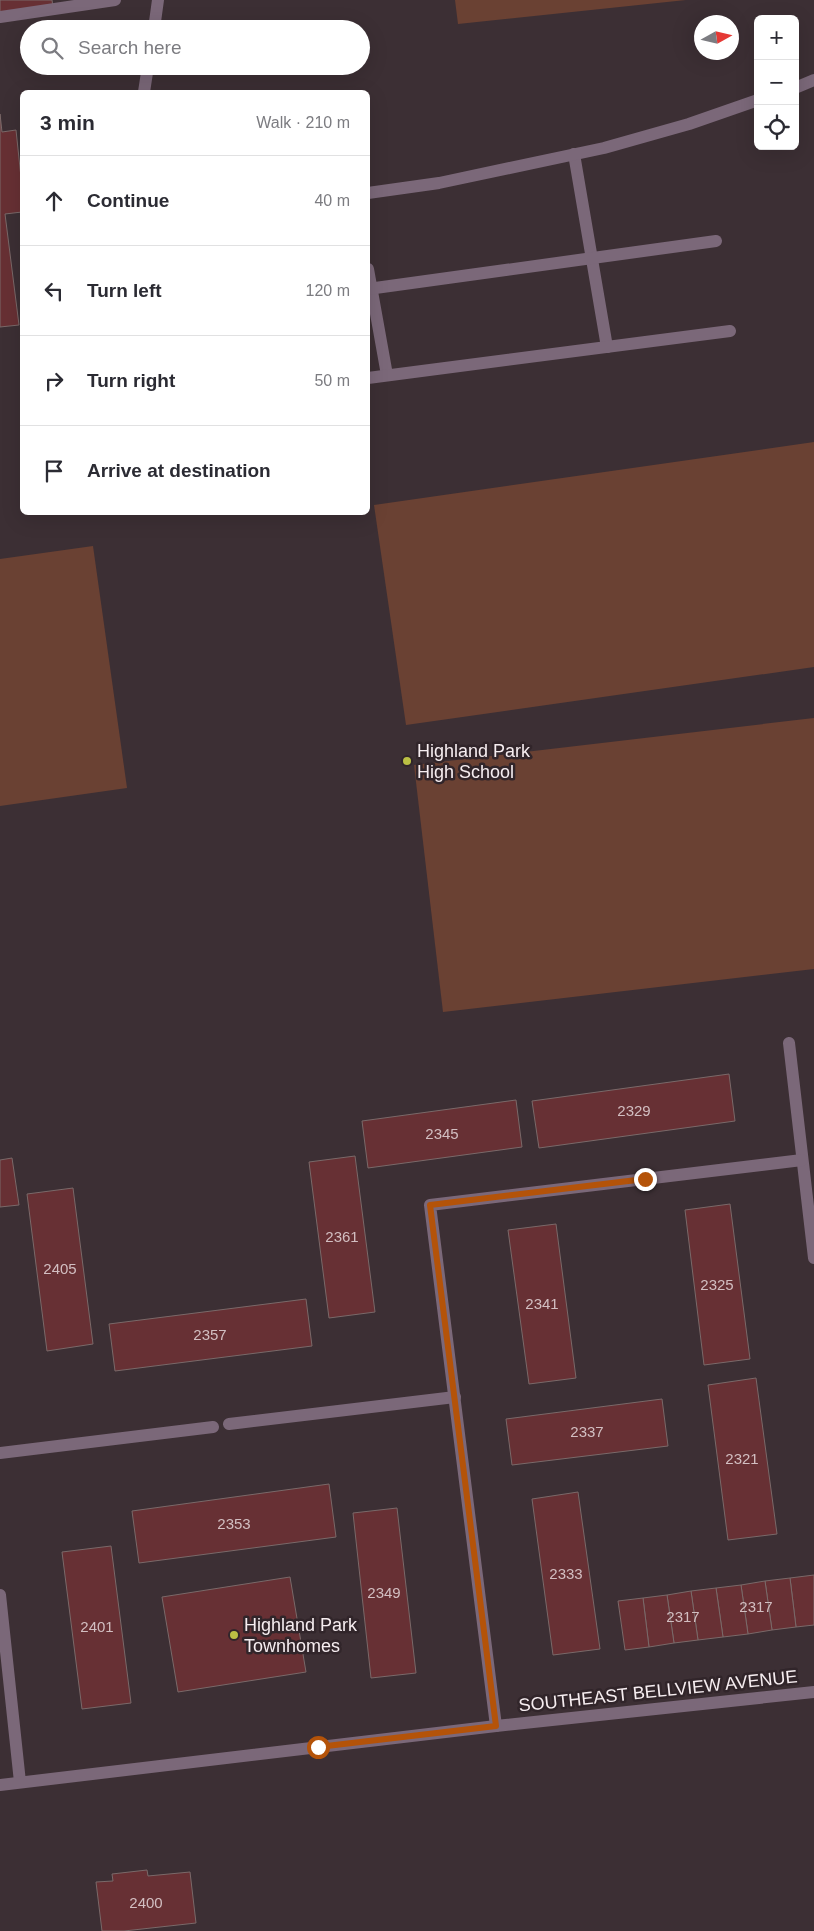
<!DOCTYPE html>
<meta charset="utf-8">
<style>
:root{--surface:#fff;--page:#f7f7f7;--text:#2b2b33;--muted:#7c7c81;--line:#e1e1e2}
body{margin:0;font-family:Arial,sans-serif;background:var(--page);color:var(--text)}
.controls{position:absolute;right:15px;top:15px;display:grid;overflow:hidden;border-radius:8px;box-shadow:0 5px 20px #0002}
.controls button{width:45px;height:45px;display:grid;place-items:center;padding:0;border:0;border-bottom:1px solid var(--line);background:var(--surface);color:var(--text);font:25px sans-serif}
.compass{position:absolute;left:694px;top:15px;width:45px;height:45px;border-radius:50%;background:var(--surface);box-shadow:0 5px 20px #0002;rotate:82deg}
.stop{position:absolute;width:15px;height:15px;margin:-11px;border:4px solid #b45309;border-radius:50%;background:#fff}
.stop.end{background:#b45309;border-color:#fff;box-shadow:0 1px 5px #0008}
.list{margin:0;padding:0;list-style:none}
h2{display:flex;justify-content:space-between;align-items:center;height:65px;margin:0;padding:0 20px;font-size:21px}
h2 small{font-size:16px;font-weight:400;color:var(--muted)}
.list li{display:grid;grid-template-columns:32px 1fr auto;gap:15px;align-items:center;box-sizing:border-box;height:90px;padding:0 20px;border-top:1px solid var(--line)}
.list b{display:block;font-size:19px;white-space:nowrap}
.list em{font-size:16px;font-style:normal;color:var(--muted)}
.icon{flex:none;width:28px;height:28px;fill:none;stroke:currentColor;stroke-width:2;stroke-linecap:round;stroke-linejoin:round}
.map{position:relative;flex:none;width:814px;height:1931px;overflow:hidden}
.search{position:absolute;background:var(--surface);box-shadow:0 5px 20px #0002;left:20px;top:20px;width:350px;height:55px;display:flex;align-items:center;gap:12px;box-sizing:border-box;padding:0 18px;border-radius:28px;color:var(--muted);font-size:19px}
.panel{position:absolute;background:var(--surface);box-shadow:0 5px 20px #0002;left:20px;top:90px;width:350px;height:425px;border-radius:8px}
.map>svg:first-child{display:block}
.green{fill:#6a4133}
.building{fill:#673034;stroke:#7a6969}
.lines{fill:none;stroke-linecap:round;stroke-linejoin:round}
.minor{stroke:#7b6879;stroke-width:12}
.route{stroke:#b45309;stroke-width:6}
.poi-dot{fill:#bbc044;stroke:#31252a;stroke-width:2}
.labels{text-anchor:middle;stroke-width:5;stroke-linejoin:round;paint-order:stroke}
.number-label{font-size:15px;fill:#d2bec1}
.poi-label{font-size:18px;fill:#f6edf0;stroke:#31252a;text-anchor:start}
.street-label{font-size:18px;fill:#f6edf0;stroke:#31252a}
</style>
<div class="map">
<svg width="814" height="1931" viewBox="0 0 814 1931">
<rect width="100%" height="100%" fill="#3c2f34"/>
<g class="green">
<polygon points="455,0 686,0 458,24"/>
<polygon points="814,442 814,667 406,725 374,505"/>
<polygon points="93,546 127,788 0,806 0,559"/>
<polygon points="814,718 814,969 443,1012 414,765"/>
</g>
<g class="building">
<polygon points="0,0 52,0 53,7 0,13"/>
<polygon points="0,114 2,132 16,130 22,187 22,212 5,214 19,325 0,327"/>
<polygon points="729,1074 735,1121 539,1148 532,1101"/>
<polygon points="516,1100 522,1147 368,1168 362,1121"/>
<polygon points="355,1156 375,1312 329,1318 309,1162"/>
<polygon points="12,1158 19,1205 0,1207 0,1160"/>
<polygon points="73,1188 93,1344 47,1351 27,1194"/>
<polygon points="730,1204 750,1359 704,1365 685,1210"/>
<polygon points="556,1224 576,1378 529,1384 508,1230"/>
<polygon points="306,1299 312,1346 115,1371 109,1324"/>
<polygon points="756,1378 777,1534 728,1540 708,1385"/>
<polygon points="662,1399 668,1446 512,1465 506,1419"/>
<polygon points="329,1484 336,1537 139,1563 132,1511"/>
<polygon points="578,1492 600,1649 553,1655 532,1499"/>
<polygon points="397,1508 416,1673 371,1678 353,1513"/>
<polygon points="111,1546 131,1703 82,1709 62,1552"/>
<polygon points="814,1575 814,1625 796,1627 790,1578"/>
<polygon points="290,1577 306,1672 178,1692 162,1597"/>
<polygon points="790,1578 796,1627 772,1630 765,1581"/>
<polygon points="765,1581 772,1630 748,1634 741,1585"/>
<polygon points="741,1585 748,1634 723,1637 716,1588"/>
<polygon points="716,1588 723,1637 698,1640 691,1591"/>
<polygon points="691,1591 698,1640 674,1643 667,1595"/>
<polygon points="667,1595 674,1643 649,1647 643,1598"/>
<polygon points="643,1598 649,1647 625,1650 618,1601"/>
<polygon points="147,1870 148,1876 190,1872 196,1923 124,1931 102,1931 96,1882 113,1881 112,1874"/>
</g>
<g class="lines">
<g class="minor">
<polyline points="0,17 115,0"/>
<polyline points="154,29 158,0"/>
<polyline points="795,88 814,80"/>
<polyline points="144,92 148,66"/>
<polyline points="574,154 607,347"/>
<polyline points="368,193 439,183 604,148 689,124 758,100"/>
<polyline points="368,269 387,375"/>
<polyline points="368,289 716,241"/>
<polyline points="368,378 730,331"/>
<polyline points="789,1043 814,1258"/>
<polyline points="229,1424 455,1397"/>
<polyline points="0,1453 213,1427"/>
<polyline points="0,1595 20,1782"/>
<polyline points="496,1726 430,1205 802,1160"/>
<polyline points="0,1785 496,1726 814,1692"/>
</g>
</g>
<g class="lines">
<polyline class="route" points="318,1747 496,1726 430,1205 645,1179"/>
</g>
<g class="poi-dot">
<circle cx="407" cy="761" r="5"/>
<circle cx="234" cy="1635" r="5"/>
</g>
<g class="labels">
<g class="number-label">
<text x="634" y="1116">2329</text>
<text x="442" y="1139">2345</text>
<text x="342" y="1242">2361</text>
<text x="60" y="1274">2405</text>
<text x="717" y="1290">2325</text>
<text x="542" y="1309">2341</text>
<text x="210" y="1340">2357</text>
<text x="587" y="1437">2337</text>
<text x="742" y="1464">2321</text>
<text x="234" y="1529">2353</text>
<text x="566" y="1579">2333</text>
<text x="384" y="1598">2349</text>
<text x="756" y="1612">2317</text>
<text x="683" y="1622">2317</text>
<text x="97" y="1632">2401</text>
<text x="146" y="1908">2400</text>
</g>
<g class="poi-label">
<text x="417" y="757">Highland Park<tspan x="417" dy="21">High School</tspan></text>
<text x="244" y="1631">Highland Park<tspan x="244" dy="21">Townhomes</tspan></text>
</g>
<g class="street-label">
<text transform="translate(658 1691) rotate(-6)" y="6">SOUTHEAST BELLVIEW AVENUE</text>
</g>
</g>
</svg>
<div class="controls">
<button>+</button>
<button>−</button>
<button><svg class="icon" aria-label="locate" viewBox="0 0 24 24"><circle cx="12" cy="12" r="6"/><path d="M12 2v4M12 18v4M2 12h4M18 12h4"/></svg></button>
</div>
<svg class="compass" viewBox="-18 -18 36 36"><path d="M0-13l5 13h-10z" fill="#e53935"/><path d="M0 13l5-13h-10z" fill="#7c7c81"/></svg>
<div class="stop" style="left:318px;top:1747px"></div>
<div class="stop end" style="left:645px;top:1179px"></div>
<div class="search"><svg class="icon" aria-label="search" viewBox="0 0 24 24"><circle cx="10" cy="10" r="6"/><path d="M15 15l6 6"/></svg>Search here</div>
<section class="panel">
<h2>3 min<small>Walk · 210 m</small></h2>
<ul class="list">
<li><svg class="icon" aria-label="ahead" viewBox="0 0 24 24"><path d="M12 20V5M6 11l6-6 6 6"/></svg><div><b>Continue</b></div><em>40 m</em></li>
<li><svg class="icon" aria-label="left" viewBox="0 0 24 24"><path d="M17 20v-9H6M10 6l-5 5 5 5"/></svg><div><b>Turn left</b></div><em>120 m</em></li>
<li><svg class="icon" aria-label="right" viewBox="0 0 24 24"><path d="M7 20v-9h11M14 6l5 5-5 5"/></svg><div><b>Turn right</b></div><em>50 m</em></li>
<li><svg class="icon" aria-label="arrive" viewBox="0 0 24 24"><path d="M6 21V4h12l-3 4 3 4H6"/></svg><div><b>Arrive at destination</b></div></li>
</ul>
</section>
</div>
